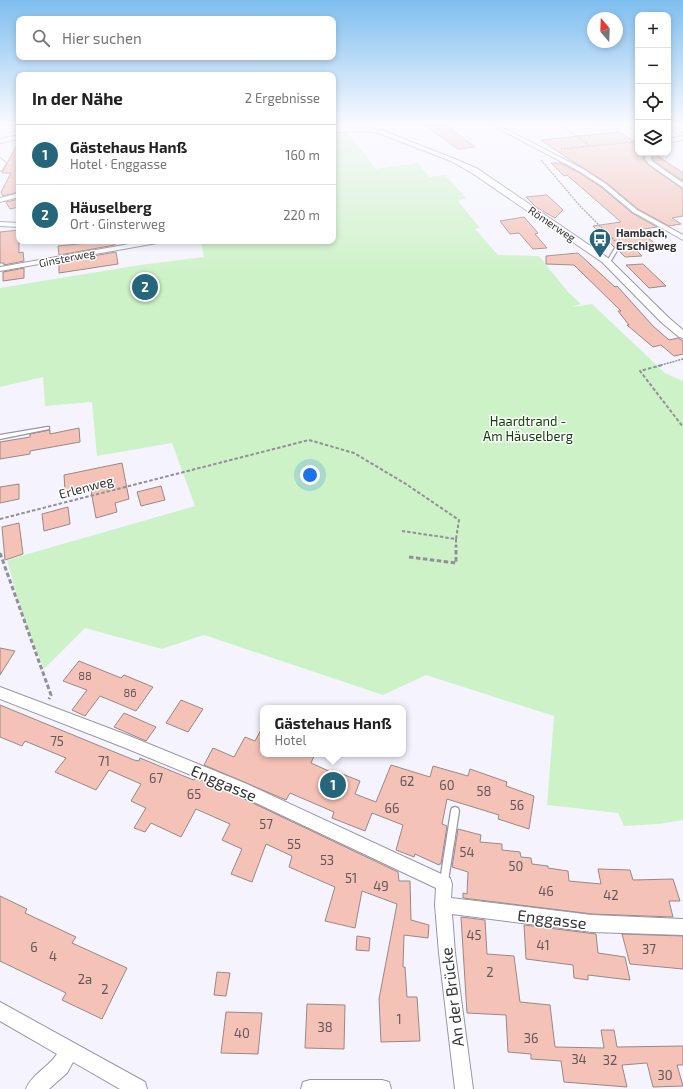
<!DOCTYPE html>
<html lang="de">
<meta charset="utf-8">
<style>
:root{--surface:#fff;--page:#f6f6f6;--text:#222;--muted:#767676;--line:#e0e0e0;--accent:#25667a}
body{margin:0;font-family:"Exo 2",sans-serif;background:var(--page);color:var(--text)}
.controls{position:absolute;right:12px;top:12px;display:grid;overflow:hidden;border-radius:8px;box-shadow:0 2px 6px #0003}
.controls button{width:36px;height:36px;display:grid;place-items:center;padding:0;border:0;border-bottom:1px solid var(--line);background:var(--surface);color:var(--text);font:20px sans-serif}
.compass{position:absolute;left:587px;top:12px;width:36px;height:36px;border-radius:50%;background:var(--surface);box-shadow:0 2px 6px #0003;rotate:341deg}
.you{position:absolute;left:310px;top:475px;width:14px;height:14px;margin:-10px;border:3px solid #fff;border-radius:50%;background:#1a73e8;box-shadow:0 0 0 6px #1a73e833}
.badge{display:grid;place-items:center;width:26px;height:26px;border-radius:50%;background:var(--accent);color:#fff;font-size:13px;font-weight:700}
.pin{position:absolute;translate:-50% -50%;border:2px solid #fff;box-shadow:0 1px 4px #0006}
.popup{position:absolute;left:260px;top:705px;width:146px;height:52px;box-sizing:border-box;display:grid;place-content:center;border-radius:8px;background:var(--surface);filter:drop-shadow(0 1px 3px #0005);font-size:13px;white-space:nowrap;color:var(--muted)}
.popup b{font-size:15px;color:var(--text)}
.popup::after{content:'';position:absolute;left:50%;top:100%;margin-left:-8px;border:8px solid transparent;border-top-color:var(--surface)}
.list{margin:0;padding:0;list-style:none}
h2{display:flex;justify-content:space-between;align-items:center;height:52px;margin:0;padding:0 16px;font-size:17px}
h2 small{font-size:13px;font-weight:400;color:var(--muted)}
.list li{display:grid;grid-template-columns:26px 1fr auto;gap:12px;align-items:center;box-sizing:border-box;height:60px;padding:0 16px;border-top:1px solid var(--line)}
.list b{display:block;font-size:15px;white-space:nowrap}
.list p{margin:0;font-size:13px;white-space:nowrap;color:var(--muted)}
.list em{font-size:13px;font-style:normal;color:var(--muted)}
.icon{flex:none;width:22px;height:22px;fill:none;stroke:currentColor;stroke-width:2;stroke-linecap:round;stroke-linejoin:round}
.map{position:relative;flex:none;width:683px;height:1089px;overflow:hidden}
.search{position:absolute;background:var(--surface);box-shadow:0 2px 6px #0003;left:16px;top:16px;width:320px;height:44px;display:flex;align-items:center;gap:10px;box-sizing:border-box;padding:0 14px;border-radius:8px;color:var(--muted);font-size:15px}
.panel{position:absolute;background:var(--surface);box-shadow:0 2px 6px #0003;left:16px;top:72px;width:320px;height:172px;border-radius:8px}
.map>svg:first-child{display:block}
.green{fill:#cdf2c7}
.building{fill:#f4c2b7;stroke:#9a8883}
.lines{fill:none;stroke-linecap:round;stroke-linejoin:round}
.service-casing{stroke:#9896a6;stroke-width:2.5}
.minor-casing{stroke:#9896a6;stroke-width:2}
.tertiary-casing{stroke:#9896a6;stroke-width:2}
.path-far2{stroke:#919098;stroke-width:1.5;stroke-dasharray:2 1;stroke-linecap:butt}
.path-far1{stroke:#919098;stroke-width:2;stroke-dasharray:3.5 2;stroke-linecap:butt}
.path{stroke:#919098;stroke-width:3;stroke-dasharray:4.5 2.5;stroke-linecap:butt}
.service{fill:#fff;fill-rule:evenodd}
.minor{fill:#fff;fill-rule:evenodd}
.tertiary{fill:#fff;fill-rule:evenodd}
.labels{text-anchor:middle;stroke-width:3;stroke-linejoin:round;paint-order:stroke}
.far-street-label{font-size:11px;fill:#333238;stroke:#fff}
.far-poi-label{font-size:11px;font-weight:bold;fill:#333238;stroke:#fff;text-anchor:start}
.number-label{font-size:11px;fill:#635658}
.park-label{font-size:13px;fill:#0e4205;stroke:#fff}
.street-label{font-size:13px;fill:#333238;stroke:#fff}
.near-number-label{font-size:13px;fill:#635658}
.near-street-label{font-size:16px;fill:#333238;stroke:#fff}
</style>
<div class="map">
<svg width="683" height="1089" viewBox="0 0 683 1089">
<rect width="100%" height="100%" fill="#f5f4fe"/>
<g class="green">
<polygon points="578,122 621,122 630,127 600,131 587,123"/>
<polygon points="333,128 347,132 376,169 418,163 429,177 445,175 466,198 458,201 480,228 475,229 498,255 539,256 568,292 581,304 572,307 592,304 665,373 683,381 683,820 659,824 624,826 618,813 547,805 554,716 426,675 383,695 204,635 162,649 85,628 44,669 22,614 7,560 195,506 172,443 97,456 92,402 45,406 43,377 0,387 0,288 140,265 204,257 201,241 333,241"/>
</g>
<g class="building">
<polygon points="445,123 458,134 475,147 458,149 425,125"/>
<polygon points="619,132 638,144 638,153 644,153 644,160 648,165 683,189 683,216 672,218 681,224 669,226 638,209 607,183 572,161 541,140"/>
<polygon points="19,141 19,180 17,186 19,185 19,192 3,196 1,192 11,173 2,173"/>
<polygon points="653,153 683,173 683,181 654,161 653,159"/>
<polygon points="551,163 560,163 578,172 601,187 632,213 657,227 638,230 657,245 634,248 642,256 625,257 619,251 619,248 614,247 593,226 621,222 567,175 564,176"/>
<polygon points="547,195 563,210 555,218 536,207 526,197"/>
<polygon points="19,199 19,207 10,209 6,202"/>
<polygon points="524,217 538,233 535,234 547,248 533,249 519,233 510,234 500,221"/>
<polygon points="19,230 19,253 23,252 24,261 4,265 4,263 0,263 0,232"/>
<polygon points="95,241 116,241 115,245 59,255 58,246 88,243"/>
<polygon points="116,252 118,264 59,273 59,262"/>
<polygon points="578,253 615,287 617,286 653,326 669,340 678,338 683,341 683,354 674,356 661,345 653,347 627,325 629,325 618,311 621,311 574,265 546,264 546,256"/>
<polygon points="643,264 666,286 649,288 626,265"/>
<polygon points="24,268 24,278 3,281 3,272"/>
<polygon points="79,428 80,442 30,451 30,454 0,459 0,442 30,437 30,434 50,430 50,434"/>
<polygon points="122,463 129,499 115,503 117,512 96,518 90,485 65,491 64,475"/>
<polygon points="19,484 19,499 0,503 0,487"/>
<polygon points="161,486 165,500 141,506 137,492"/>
<polygon points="68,507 70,524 44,531 42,514"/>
<polygon points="19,523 23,554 5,560 2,527"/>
<polygon points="0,648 15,651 0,675"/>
<polygon points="79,661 121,678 124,675 153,687 136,711 100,696 85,716 72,710 87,690 63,681"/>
<polygon points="181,700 203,709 188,732 166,723"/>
<polygon points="0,705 134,760 139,761 140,758 191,779 194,780 195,778 236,795 398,872 399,881 410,881 411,920 429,925 428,938 404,935 403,967 405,967 407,997 417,997 420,1041 381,1042 379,999 397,904 362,891 355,928 325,921 335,887 289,867 292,856 266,844 252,882 231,874 242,849 222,840 230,824 196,809 181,837 151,823 145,832 134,828 146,808 131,801 141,784 109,770 96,790 55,772 66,758 25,741 22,746 0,737"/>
<polygon points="124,713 156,727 146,741 114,727"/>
<polygon points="263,726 263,754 315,754 311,763 331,772 332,770 360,781 355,794 376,802 391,765 430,777 433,766 468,776 470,769 507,782 506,786 534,796 529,829 498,819 499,815 447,799 442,824 447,826 441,864 439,864 439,865 415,854 414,857 396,850 403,825 372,813 365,831 332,818 334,812 290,793 286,800 204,765 213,748 234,757 245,737 255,741"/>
<polygon points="458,829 481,835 480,842 502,844 502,850 520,852 521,857 531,858 532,864 548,866 548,868 568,871 569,881 601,884 598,869 630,870 633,880 673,879 680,901 669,901 673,917 592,914 463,898 463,893 467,894 468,872 452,867"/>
<polygon points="0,896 27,909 25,913 76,937 72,943 127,968 102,1019 62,1000 66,993 0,961"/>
<polygon points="461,917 485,920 487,954 514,956 520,1002 550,1005 555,1047 604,1048 601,1030 614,1030 617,1047 683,1046 683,1065 677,1065 683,1086 653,1087 647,1063 622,1065 627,1087 564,1082 561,1061 531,1059 531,1054 508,1052 506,1015 467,1013"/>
<polygon points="524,925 596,934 598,953 625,957 630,980 588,975 588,980 574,978 573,965 526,959"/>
<polygon points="622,934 683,936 683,969 630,964"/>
<polygon points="357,936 370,938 369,951 356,950"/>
<polygon points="217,972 230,973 226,996 214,995"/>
<polygon points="307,1004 345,1005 344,1049 305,1048"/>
<polygon points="226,1012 262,1013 258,1054 221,1053"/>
</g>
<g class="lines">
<g class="service-casing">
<g id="service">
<polygon points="615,248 618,249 609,264 607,264 606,263"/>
<polygon points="47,427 49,427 49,429 0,439 0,435"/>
<polygon points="455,807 458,808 459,811 448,881 447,884 444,885 441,884 440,881 451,811 452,808"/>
</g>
</g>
<g class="minor-casing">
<g id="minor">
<polygon points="486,122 492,122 583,169 606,184 637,210 683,235 683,240 633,212 602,186 579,171"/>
<polygon points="668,124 683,133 683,140 668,143 668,139 683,136 668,127"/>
<polygon points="19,135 19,139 0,143 0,139"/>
<polygon points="646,153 652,153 651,159 653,162 683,183 683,188 649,164 645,159"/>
<polygon points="0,158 6,163 2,170 0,171"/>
<polygon points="0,222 19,223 19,227 0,226"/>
<polygon points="146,241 160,241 157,243 0,271 0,267"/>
<polygon points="0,687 127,735 247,784 450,878 452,884 451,898 592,915 683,919 683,935 592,932 452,914 455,953 473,1089 455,1089 439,953 435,905 436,888 237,794 123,747 0,699"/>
<path d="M 0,1002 L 145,1082 L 147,1089 L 120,1089 L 73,1062 L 67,1073 L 49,1089 L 26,1089 C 32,1074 49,1067 57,1054 L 0,1021 Z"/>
<polygon points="310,1080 382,1080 389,1082 391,1089 301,1089 303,1082"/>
</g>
</g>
<g class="tertiary-casing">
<g id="tertiary">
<polygon points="363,127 381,130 455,159 478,169 608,258 669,318 683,330 683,338 679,337 661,322 602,262 472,173 451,161 378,133 363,131 333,132 333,128"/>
<polygon points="19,193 19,197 0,202 0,198"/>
</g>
</g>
<g class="path-far2">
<polyline points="560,122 561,125 589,145"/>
<polyline points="628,127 638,133"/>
<polyline points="561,149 635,142 638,143"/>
<polyline points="541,160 580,206 616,242"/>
<polyline points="658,366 683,359"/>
</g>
<g class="path-far1">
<polyline points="662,365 640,371 683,427"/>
<polyline points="0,519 309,440 354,453 406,484 459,520 456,539 402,531"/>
<polyline points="456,539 456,546"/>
</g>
<g class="path">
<polyline points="0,553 51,695 49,699"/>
<polyline points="409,557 456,563 456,545"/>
</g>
<use href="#service" class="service"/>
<use href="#minor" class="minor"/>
<use href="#tertiary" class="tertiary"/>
</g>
<linearGradient id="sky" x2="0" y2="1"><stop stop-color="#7ebeef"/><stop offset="0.45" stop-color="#fafaff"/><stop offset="1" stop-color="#fafaff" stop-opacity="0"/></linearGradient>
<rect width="683" height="274" fill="url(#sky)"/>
<defs>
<g id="bus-pin" transform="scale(1.15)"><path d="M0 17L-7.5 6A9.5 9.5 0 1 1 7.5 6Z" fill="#25667a" stroke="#fff"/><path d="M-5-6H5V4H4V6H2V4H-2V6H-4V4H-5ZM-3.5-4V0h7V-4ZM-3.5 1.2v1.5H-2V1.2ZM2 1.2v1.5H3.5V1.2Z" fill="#fff"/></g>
</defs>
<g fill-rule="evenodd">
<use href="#bus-pin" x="600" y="239"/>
</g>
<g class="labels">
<g class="far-street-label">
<text transform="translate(552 224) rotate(34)" y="4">Römerweg</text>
<text transform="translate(67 258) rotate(-11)" y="4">Ginsterweg</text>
</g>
<g class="far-poi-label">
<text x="616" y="237">Hambach,<tspan x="616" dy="13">Erschigweg</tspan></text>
</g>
<g class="number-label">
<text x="85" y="680">88</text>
<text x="130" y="697">86</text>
</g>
<g class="park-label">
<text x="528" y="426">Haardtrand -<tspan x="528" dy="15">Am Häuselberg</tspan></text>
</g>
<g class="street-label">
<text transform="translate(86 487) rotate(-15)" y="5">Erlenweg</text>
</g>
<g class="near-number-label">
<text x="57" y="746">75</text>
<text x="104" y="766">71</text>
<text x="156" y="783">67</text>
<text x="407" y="786">62</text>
<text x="447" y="790">60</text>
<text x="484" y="796">58</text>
<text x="194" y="799">65</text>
<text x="517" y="810">56</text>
<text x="392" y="813">66</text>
<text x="266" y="829">57</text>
<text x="294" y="849">55</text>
<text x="467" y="857">54</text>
<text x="327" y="865">53</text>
<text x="516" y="871">50</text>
<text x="351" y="883">51</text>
<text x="381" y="891">49</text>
<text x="546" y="896">46</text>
<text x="611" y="900">42</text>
<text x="474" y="940">45</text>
<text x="543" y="950">41</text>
<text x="34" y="952">6</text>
<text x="649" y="954">37</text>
<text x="53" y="961">4</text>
<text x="490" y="977">2</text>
<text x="85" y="984">2a</text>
<text x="105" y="994">2</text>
<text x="399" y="1024">1</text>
<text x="325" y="1032">38</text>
<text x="242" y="1038">40</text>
<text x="531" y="1043">36</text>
<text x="579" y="1064">34</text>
<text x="610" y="1065">32</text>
<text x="665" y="1080">30</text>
</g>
<g class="near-street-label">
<text transform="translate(224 783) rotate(23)" y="6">Enggasse</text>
<text transform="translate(552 919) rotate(7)" y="6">Enggasse</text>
<text transform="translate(452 997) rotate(-97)" y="6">An der Brücke</text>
</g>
</g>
</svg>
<div class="controls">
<button>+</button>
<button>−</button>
<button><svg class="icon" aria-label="locate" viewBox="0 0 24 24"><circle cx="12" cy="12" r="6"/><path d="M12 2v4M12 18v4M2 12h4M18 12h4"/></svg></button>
<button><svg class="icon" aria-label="layers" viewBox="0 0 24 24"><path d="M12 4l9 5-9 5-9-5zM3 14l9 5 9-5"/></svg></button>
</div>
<svg class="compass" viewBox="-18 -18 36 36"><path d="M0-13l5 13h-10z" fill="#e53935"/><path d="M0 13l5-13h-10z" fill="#767676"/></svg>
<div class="you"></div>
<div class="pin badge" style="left:333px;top:785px">1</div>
<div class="popup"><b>Gästehaus Hanß</b>Hotel</div>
<div class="pin badge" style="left:145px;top:287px">2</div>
<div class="search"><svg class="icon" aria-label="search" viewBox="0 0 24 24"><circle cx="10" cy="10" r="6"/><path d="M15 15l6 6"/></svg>Hier suchen</div>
<section class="panel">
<h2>In der Nähe<small>2 Ergebnisse</small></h2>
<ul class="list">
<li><span class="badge">1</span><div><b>Gästehaus Hanß</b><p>Hotel · Enggasse</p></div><em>160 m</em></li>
<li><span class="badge">2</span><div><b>Häuselberg</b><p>Ort · Ginsterweg</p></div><em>220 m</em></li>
</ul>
</section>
</div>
